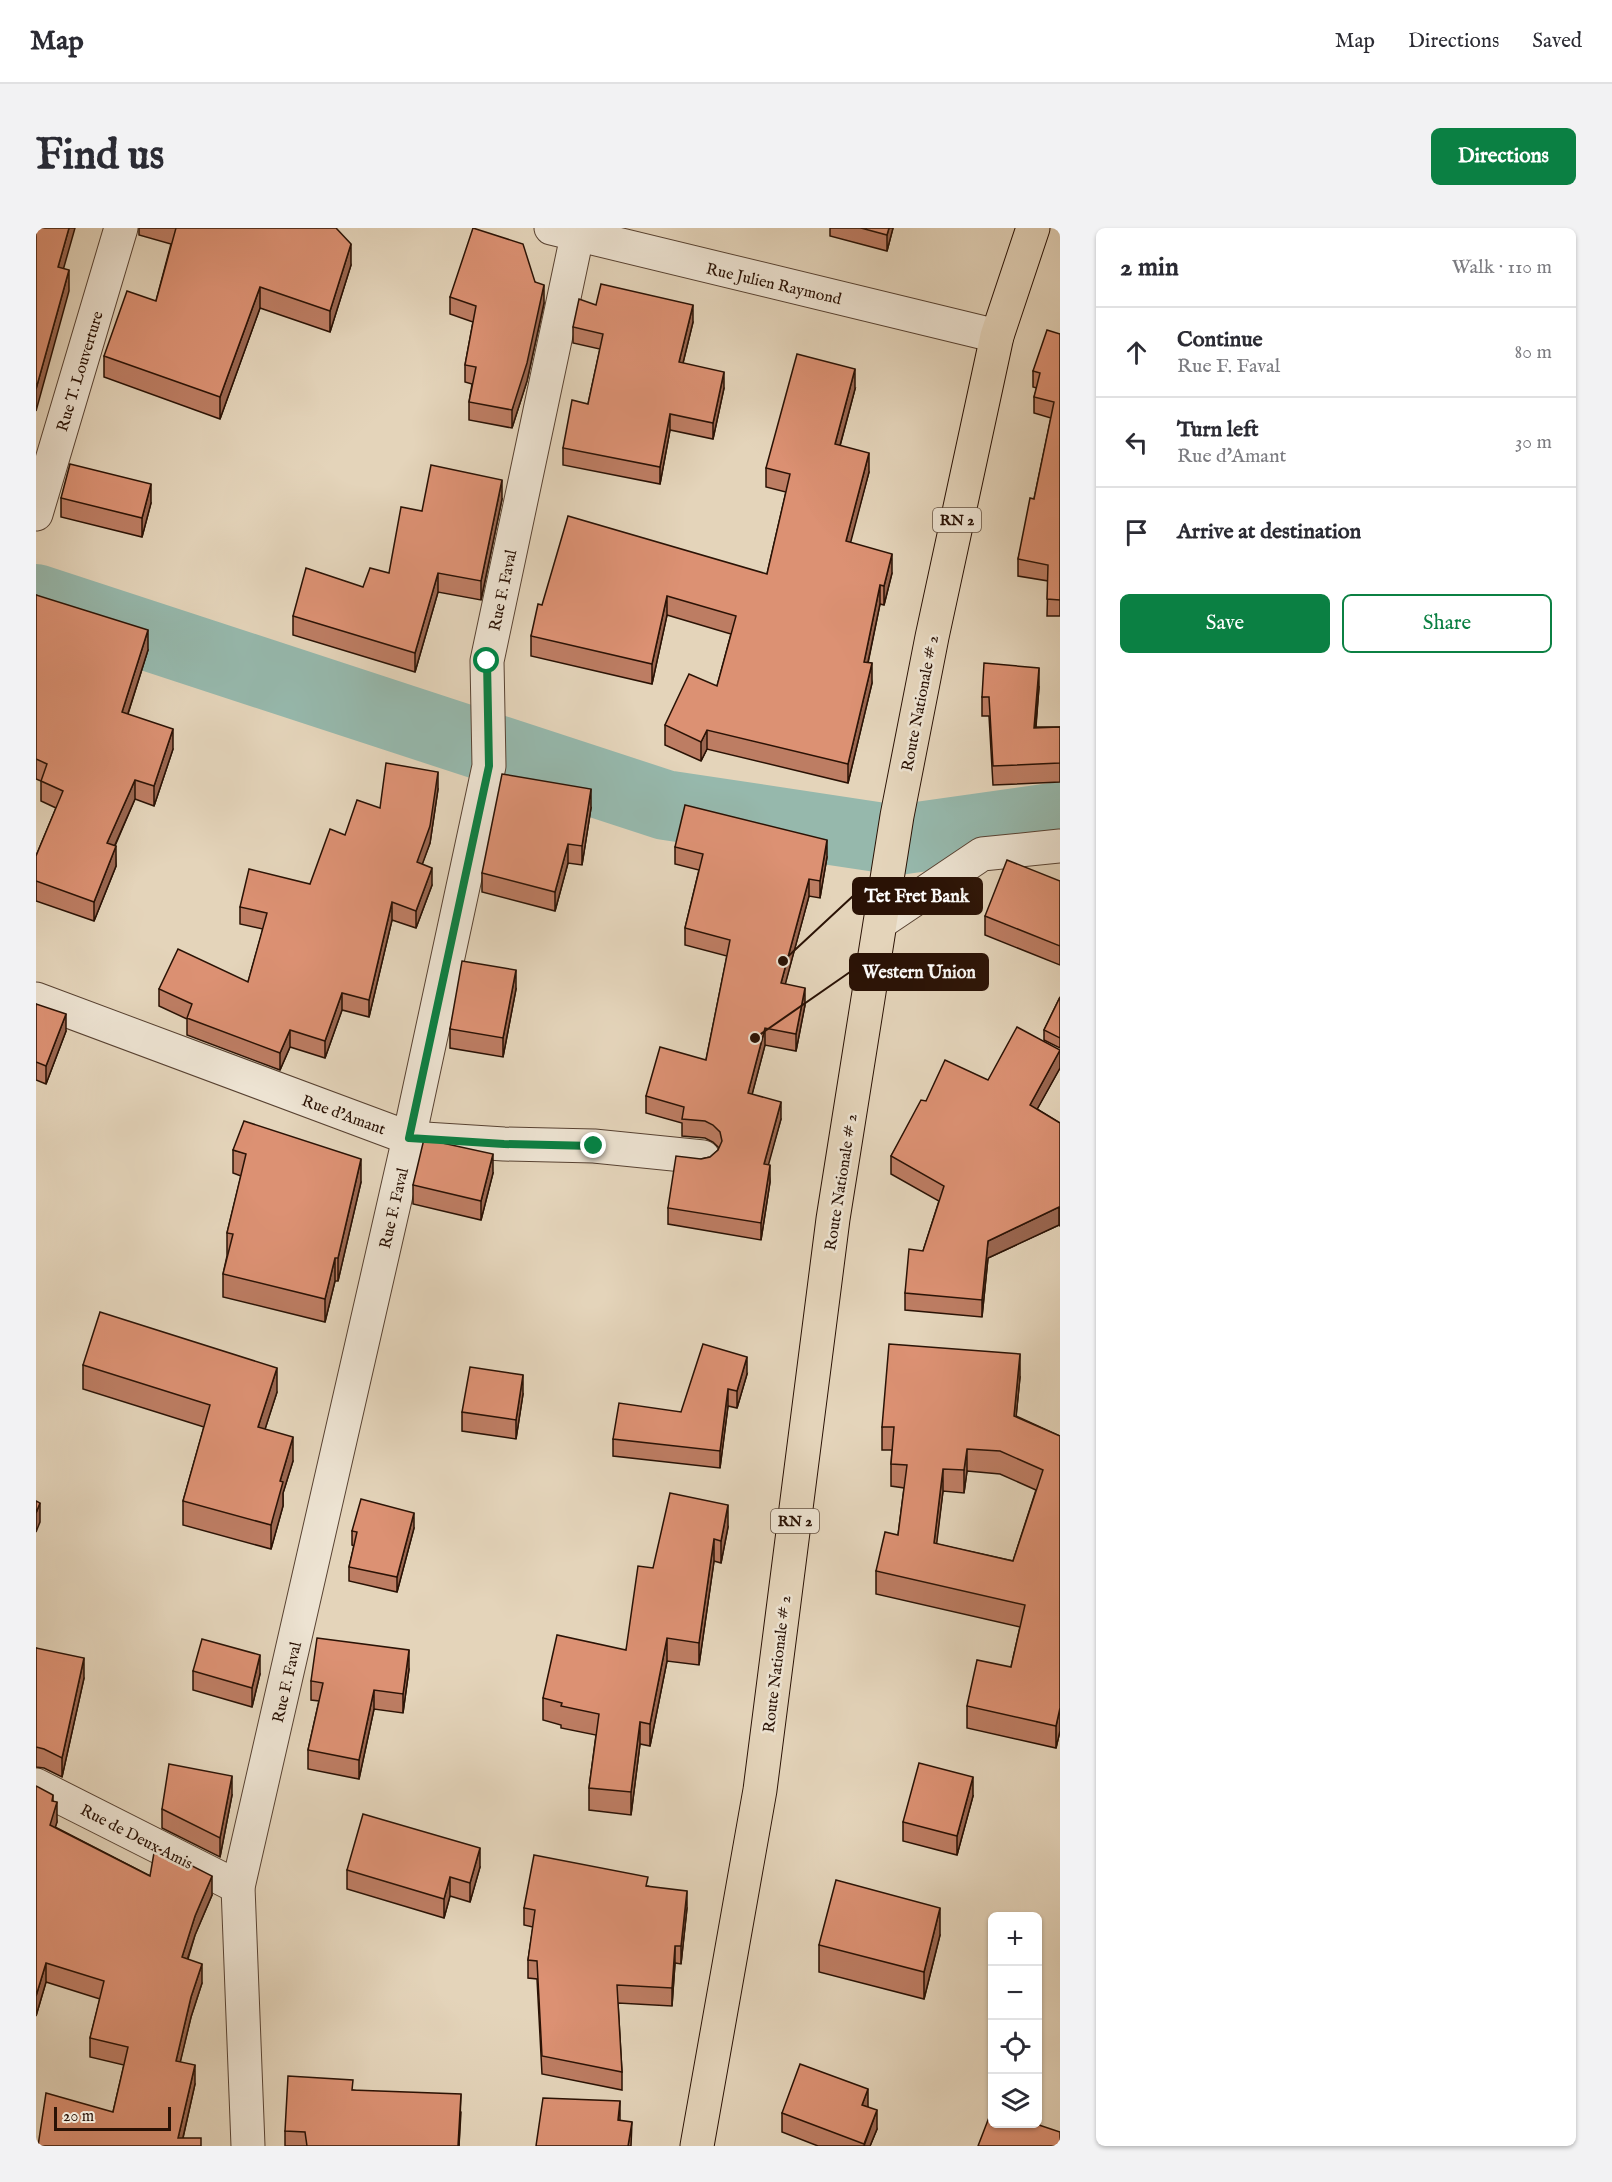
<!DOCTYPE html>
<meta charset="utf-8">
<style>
:root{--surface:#fff;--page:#f2f2f3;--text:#2b2b33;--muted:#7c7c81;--line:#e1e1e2;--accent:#0b8043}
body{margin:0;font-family:"IM FELL English",serif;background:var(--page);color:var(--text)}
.controls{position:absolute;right:18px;bottom:18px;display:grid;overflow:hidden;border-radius:9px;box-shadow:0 2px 4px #0004}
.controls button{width:54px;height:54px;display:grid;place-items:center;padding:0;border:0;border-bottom:2px solid var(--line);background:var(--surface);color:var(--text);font:30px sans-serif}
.scale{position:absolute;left:18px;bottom:15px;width:117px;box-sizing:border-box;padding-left:6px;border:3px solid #2a1205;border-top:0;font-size:16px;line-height:21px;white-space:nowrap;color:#2a1205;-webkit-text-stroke:4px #ede3d2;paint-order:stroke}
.stop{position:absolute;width:18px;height:18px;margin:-14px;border:4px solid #0b8043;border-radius:50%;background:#fff}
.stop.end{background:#0b8043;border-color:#fff;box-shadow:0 2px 6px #0008}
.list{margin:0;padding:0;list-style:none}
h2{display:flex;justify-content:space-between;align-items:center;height:78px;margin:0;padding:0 24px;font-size:26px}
h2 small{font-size:20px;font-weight:400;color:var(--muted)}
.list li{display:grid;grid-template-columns:39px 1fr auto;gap:18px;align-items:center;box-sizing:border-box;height:90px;padding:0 24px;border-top:2px solid var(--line)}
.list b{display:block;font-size:22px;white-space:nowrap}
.list p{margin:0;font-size:20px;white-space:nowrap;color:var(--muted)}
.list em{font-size:20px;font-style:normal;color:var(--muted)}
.actions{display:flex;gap:12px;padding:18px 24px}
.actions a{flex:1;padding:14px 0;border:2px solid var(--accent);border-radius:9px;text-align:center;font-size:21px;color:var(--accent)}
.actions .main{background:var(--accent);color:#fff}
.icon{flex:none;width:33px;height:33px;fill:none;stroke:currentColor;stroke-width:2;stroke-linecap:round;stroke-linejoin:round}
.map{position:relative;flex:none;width:1024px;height:1918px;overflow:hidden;border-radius:9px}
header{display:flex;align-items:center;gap:36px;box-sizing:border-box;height:84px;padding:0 30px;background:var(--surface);border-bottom:2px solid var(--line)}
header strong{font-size:28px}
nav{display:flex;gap:33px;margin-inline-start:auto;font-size:21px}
.intro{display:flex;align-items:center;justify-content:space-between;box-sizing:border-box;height:144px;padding:0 36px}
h1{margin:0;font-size:42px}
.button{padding:15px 27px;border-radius:9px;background:var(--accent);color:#fff;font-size:21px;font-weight:700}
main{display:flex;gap:36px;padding:0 36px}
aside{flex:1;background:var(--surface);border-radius:9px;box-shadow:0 2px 4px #0004}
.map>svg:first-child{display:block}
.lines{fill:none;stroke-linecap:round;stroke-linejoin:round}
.river{stroke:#96b8ac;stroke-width:70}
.street-casing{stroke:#584232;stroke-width:35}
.primary-casing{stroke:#2a1205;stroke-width:35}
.street{stroke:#ede3d2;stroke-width:33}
.primary{stroke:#e4d4ba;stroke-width:33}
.wall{fill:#bd7d63;stroke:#2a1205;stroke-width:1.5;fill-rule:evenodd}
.shaded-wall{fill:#9a6650;stroke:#2a1205;stroke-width:1.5}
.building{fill:#dc9173;stroke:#2a1205;stroke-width:1.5;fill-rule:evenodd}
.route{stroke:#0b8043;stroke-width:8}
.labels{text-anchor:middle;stroke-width:5;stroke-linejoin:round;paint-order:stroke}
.shield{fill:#ede3d2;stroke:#645142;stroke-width:1.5}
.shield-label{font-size:15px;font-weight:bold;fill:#2a1205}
.street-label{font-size:16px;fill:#2a1205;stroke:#ede3d2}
.leader{fill:none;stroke:#2a1205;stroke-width:2}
.callout-dot{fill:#2a1205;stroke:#ede3d2;stroke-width:2}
.callout{fill:#2a1205;stroke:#2a1205;stroke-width:2}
.callout-label{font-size:18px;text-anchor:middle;font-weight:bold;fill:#fff}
</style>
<header>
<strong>Map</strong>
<nav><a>Map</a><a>Directions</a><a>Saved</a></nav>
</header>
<div class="intro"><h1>Find us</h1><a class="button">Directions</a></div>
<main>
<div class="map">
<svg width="1024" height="1918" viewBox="0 0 1024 1918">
<rect width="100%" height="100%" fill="#e4d4ba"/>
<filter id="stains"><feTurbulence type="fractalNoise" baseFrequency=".00333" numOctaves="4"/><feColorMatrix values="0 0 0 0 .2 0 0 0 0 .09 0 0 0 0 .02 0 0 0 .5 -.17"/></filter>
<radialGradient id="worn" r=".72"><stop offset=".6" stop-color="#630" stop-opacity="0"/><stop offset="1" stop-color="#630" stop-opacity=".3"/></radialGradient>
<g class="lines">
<polyline class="river" points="0,371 629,577 861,612 1024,589"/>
<g class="street-casing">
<g id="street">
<polyline points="515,0 961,108"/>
<polyline points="0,286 85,0"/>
<polyline points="845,694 946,626 1024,618"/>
<polyline points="0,771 373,910 468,916 558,918 667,929"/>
<polyline points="0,1557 202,1659"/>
<polyline points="212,1918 202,1659 373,910 453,538 451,433 541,8"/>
</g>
</g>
<g class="primary-casing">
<polyline id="primary" points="661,1918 724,1562 797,991 861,588 896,409 961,108 997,0"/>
</g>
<use href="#street" class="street"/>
<use href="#primary" class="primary"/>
</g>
<g class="wall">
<polygon points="103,0 300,0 315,37 294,104 224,80 184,191 68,149 68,128 120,73 135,16 103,7"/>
<polygon points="794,0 857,0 851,23 794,8"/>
<polygon points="499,54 508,75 491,153 476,200 433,192 433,174 436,156 429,154 429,137 437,94 414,86 414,69"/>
<polygon points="560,77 657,94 647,135 688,160 677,211 634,202 624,256 527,237 527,220 552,176 564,121 537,115 537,99"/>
<polygon points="1024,106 1024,388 1011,388 1012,353 982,348 982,331 998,271 1015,190 998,185 998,169 1001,160 997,159 997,143"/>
<polygon points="819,161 804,218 833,244 814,314 856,345 848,377 844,376 832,435 836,455 812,555 671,521 665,533 629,517 629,497 681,458 695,406 631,387 616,456 495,428 495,408 506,377 731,346 750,264 730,259 730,240"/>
<polygon points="25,270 115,275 106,309 25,289"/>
<polygon points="466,271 445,372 402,364 379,444 257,407 257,388 327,359 353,345 386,283"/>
<polygon points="0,367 112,422 92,486 137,521 118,578 99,571 79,618 80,638 58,693 0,673 0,628 20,580 5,573 5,553 0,551"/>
<polygon points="1003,459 1000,499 1024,499 1024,554 957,557 953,488 946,488 946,469"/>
<polygon points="402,561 394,615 386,636 396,657 380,700 356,692 333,789 306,782 289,830 254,819 244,842 151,807 151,791 123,778 123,761 212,754 227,701 204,696 204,679 274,656 309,607 344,580"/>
<polygon points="555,580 546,637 532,635 519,683 446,664 446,645"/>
<polygon points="639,619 791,629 784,670 773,668 749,756 769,777 760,823 729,817 716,866 745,891 732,936 734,954 725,1012 632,996 632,980 665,931 674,929 682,922 683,920 677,914 669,910 646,908 646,895 610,885 610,868 670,832 691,728 649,717 649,700 663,642 639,636"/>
<polygon points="1024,653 1024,737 949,707 949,688"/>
<polygon points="480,761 467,829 414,820 414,801"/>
<polygon points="1024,769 1024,820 1008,812 1008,802"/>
<polygon points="0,776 30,803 10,856 0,852"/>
<polygon points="1024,840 1001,881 1024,895 1024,998 1023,997 952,1030 946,1089 869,1082 869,1065 887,1023 903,973 855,946 855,928 890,873 952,852"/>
<polygon points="197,922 325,954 302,1053 299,1053 289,1094 187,1069 187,1046 191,1028 191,1005 205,948 197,945"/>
<polygon points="457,945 445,992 377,976 377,957"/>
<polygon points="47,1137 241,1164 229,1201 257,1233 247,1265 247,1278 235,1321 147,1297 147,1273 168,1199 47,1161"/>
<polygon points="711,1146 701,1180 692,1178 684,1240 577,1228 577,1211 645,1184"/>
<path d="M 984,1149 L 980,1188 L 1024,1208 L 1024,1503 L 1020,1520 L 931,1500 L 931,1478 L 975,1439 L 984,1399 L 840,1366 L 840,1343 L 862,1307 L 868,1260 L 855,1258 L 855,1236 L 856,1222 L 846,1222 L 846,1199 ZM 931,1243 L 964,1246 L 1000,1262 L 977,1333 L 900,1316 L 907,1263 L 928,1265 Z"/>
<polygon points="487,1166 480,1211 426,1203 426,1184"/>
<polygon points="692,1299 685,1335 678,1333 663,1437 631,1433 614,1518 604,1516 595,1587 553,1582 553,1560 560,1507 525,1500 525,1497 507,1492 507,1470 590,1422 617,1340"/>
<polygon points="378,1300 361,1364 313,1353 313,1339 318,1318 316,1317 316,1303"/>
<polygon points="0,1420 48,1450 26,1549 8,1540 0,1539"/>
<polygon points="373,1441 367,1485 338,1481 323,1551 272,1541 272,1522 283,1473 275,1472 275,1453"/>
<polygon points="157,1443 224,1446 216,1479 157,1462"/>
<polygon points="196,1567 184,1629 126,1600 126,1581"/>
<polygon points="937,1568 921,1627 867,1613 867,1594"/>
<polygon points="17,1573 21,1594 19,1599 114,1648 176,1667 159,1707 152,1731 166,1755 155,1789 144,1834 159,1856 147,1910 165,1918 77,1884 88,1837 54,1829 54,1810 64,1771 10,1754 0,1788"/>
<polygon points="444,1639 434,1674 414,1668 408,1690 311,1661 311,1642"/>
<polygon points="612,1658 651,1680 645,1736 639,1735 636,1778 582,1775 586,1844 586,1862 506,1846 501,1751 492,1750 492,1732 497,1699 488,1697 488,1680"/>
<polygon points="904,1707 888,1771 783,1744 783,1717"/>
<polygon points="317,1862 425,1884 423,1918 249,1918 249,1903"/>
<polygon points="832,1879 841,1901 834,1918 782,1918 746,1904 746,1885"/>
</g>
<g class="shaded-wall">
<polygon points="33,0 39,0 22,60 22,39"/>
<polygon points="853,0 857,0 851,23 851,7"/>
<polygon points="315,16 315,37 294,104 294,83"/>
<polygon points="33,42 33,63 0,183 0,161"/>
<polygon points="508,57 508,75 491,153 476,200 476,182"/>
<polygon points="224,59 224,80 184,191 184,169"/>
<polygon points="657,77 657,94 643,151 643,134"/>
<polygon points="819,141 819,161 799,236 799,216"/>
<polygon points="688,144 688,160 677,211 677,195"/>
<polygon points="634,186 634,202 624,256 624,239"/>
<polygon points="833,225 833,244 810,332 810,313"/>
<polygon points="466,252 466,271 445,372 445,353"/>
<polygon points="115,256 115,275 106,309 106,290"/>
<polygon points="856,326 856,345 848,377 848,358"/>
<polygon points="402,345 402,364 379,444 379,425"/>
<polygon points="844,357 844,376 828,453 828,434"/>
<polygon points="631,368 631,387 616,456 616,436"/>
<polygon points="112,402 112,422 86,504 86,484"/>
<polygon points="836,435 836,455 812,555 812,536"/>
<polygon points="1003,440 1003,459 998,518 998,500"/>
<polygon points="137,501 137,521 118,578 118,558"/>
<polygon points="671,502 671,521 665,533 665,514"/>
<polygon points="402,544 402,561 394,615 381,651 381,634"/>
<polygon points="99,552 99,571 71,635 71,615"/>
<polygon points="555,561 555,580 546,637 546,618"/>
<polygon points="791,612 791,629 784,670 784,653"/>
<polygon points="532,616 532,635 519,683 519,664"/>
<polygon points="80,618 80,638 58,693 58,674"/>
<polygon points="396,640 396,657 380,700 380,683"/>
<polygon points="773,651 773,668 745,772 745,755"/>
<polygon points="356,674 356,692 333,789 333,772"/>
<polygon points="480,742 480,761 467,829 467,810"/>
<polygon points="769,760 769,777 760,823 760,806"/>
<polygon points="306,765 306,782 289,830 289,813"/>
<polygon points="30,786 30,803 10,856 10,838"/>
<polygon points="729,800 729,817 712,882 712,865"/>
<polygon points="254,802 254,819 244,842 244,825"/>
<polygon points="1024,822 1024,840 994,894 994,877"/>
<polygon points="745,874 745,891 728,953 728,936"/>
<polygon points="457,926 457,945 445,992 445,973"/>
<polygon points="325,931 325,954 302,1053 302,1030"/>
<polygon points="734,937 734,954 725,1012 725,995"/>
<polygon points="1023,979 1023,997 952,1030 946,1089 946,1072 952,1013"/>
<polygon points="299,1030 299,1053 289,1094 289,1071"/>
<polygon points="984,1126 984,1149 978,1210 978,1188"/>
<polygon points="711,1129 711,1146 701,1180 701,1163"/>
<polygon points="241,1140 241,1164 222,1223 222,1199"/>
<polygon points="487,1147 487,1166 480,1211 480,1192"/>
<polygon points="692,1161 692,1178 684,1240 684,1223"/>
<polygon points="257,1209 257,1233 247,1265 247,1278 235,1321 235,1297 244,1253"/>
<polygon points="931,1221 931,1243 928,1265 928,1242"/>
<polygon points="907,1241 907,1263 898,1338 898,1315"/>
<polygon points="4,1275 4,1294 0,1304 0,1285"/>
<polygon points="692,1277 692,1299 685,1335 685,1313"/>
<polygon points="378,1285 378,1300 361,1364 361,1349"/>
<polygon points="678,1311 678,1333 663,1437 663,1415"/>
<polygon points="631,1410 631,1433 614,1518 614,1496"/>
<polygon points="373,1422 373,1441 367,1485 367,1466"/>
<polygon points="224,1427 224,1446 216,1479 216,1460"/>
<polygon points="48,1430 48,1450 26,1549 26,1530"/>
<polygon points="338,1462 338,1481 323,1551 323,1532"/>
<polygon points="1024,1480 1024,1503 1020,1520 1020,1498"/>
<polygon points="604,1494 604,1516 595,1587 595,1564"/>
<polygon points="196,1548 196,1567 184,1629 184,1610"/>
<polygon points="937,1549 937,1568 921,1627 921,1608"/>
<polygon points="17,1567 17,1586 21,1574 21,1594 14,1616 14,1597"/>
<polygon points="444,1620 444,1639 434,1674 434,1655"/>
<polygon points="176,1648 176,1667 159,1707 146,1748 146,1729 159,1688"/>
<polygon points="414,1649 414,1668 408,1690 408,1671"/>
<polygon points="651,1663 651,1680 645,1736 645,1718"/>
<polygon points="904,1680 904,1707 888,1771 888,1744"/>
<polygon points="639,1718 639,1735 636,1778 636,1760"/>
<polygon points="10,1735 10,1754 0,1788 0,1768"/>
<polygon points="166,1736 166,1755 155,1789 140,1852 140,1833 155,1769"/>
<polygon points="159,1837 159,1856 145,1918 142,1910"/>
<polygon points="832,1861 832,1880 826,1877"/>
<polygon points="425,1866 423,1918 422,1918"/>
<polygon points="584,1873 584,1891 582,1911 582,1892"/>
<polygon points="841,1882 841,1901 834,1918 828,1918"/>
<polygon points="596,1894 595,1918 592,1918"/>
</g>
<g class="building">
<polygon points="0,0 33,0 22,39 33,42 0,161"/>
<polygon points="140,0 300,0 315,16 294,83 224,59 184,169 68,128 91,63 120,73"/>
<polygon points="437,0 487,16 499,54 508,57 491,135 476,182 433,174 440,139 429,137 440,78 414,69"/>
<polygon points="825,0 853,0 851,7"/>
<polygon points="565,56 657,77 643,134 688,144 677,195 634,186 624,239 527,220 536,172 552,176 567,106 537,99 543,71 560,77"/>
<polygon points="1011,102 1024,106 1024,372 1011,371 1012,337 982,331 994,270 998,271 1018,174 998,169 1004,145 997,143"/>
<polygon points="761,126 819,141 799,216 833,225 810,313 856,326 848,358 844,357 828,434 836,435 812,536 671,502 665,514 629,497 653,446 681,458 700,388 631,368 616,436 495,408 502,376 506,377 532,288 731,346 754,246 730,240"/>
<polygon points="34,236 115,256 106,290 25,270"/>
<polygon points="395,237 466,252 445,353 402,345 379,425 257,388 270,340 327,359 334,340 353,345 365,279 386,283"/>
<polygon points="0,367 112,402 86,484 137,501 118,558 99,552 71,615 80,618 58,674 0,653 0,628 27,563 5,553 11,536 0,531"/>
<polygon points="948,435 1003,440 998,500 1024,499 1024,535 957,538 953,469 946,469"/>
<polygon points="350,535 402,544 394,598 381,634 396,640 380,683 356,674 333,772 306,765 289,813 254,802 244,825 151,790 156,776 123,761 142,721 212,754 231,685 204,679 213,641 274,656 294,601 309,607 321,572 344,580"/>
<polygon points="466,546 555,561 546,618 532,616 519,664 446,645"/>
<polygon points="649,577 791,612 784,653 773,651 745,755 769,760 760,806 729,800 712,865 745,874 728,936 734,937 725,995 632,980 640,928 665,931 674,929 682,922 686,913 684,904 677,897 669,893 646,891 648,879 610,868 624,819 670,832 694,712 649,700 667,626 639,619"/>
<polygon points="971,632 1024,653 1024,718 949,688"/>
<polygon points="426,733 480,742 467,810 414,801"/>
<polygon points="1024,769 1024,810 1008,802"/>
<polygon points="0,776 30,786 10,838 0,834"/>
<polygon points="981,799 1024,822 994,877 1024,895 1024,981 1023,979 952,1013 946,1072 869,1065 873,1021 887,1023 908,958 855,928 885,872 890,873 909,832 952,852"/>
<polygon points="208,893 325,931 302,1030 299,1030 289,1071 187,1046 197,1006 191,1005 210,926 197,922"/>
<polygon points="388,911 457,926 445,973 377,957"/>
<polygon points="64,1084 241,1140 222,1199 257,1209 244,1253 247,1254 235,1297 147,1273 174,1177 47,1137"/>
<polygon points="667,1116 711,1129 701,1163 692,1161 684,1223 577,1211 583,1175 645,1184"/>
<path d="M 853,1116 L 984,1126 L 978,1188 L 1024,1208 L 1024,1480 L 1020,1498 L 931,1478 L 941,1432 L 975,1439 L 989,1377 L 840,1343 L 849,1304 L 862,1307 L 871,1237 L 855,1236 L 858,1199 L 846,1199 ZM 931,1221 L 964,1223 L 1007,1242 L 977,1333 L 898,1315 L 907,1241 L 928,1242 Z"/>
<polygon points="434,1139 487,1147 480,1192 426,1184"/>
<polygon points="634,1265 692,1277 685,1313 678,1311 663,1415 631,1410 614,1496 604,1494 595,1564 553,1560 563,1486 525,1478 526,1475 507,1470 521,1407 590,1422 602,1338 617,1340"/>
<polygon points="325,1271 378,1285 361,1349 313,1339 321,1304 316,1303"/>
<polygon points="0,1273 4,1275 0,1285"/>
<polygon points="281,1410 373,1422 367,1466 338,1462 323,1532 272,1522 287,1455 275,1453"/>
<polygon points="166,1411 224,1427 216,1460 157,1443"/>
<polygon points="0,1420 48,1430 26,1530 8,1521 0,1519"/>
<polygon points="883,1535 937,1549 921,1608 867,1594"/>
<polygon points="133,1536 196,1548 184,1610 126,1581"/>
<polygon points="0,1558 17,1567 16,1573 21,1574 14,1597 114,1648 119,1619 176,1648 159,1688 146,1729 166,1736 155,1769 140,1833 159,1837 142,1910 165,1910 165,1918 2,1918 10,1865 77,1884 92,1819 54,1810 68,1753 10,1735 0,1768"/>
<polygon points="327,1586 444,1620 434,1655 414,1649 408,1671 311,1642"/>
<polygon points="498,1627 612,1649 610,1658 651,1663 645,1718 639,1718 636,1760 581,1757 586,1844 506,1828 501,1733 492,1732 499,1682 488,1680"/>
<polygon points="800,1652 904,1680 888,1744 783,1717"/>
<polygon points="764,1836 832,1861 826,1877 841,1882 828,1916 746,1885"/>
<polygon points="252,1848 317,1852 316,1862 425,1866 422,1918 271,1918 269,1904 249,1903"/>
<polygon points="507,1870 584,1873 582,1892 596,1894 592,1918 500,1918"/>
<polygon points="957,1879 957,1896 1000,1896 1024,1904 1024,1918 942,1918"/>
</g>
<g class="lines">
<polyline class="route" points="451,433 453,538 373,910 468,916 558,918"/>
</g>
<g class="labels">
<g class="shield">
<rect x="897" y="280" width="48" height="24" rx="4.5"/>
<rect x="735" y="1281" width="48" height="24" rx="4.5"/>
</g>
<g class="shield-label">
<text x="921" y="297">RN 2</text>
<text x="759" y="1298">RN 2</text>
</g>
<g class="street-label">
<text transform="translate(738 55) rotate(13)" y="6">Rue Julien Raymond</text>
<text transform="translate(43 143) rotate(-73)" y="6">Rue T. Louverture</text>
<text transform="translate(466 362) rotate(-78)" y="6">Rue F. Faval</text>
<text transform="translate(883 475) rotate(-79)" y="6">Route Nationale # 2</text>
<text transform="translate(308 886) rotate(20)" y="6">Rue d'Amant</text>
<text transform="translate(804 954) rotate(-81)" y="6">Route Nationale # 2</text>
<text transform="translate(357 980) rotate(-77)" y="6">Rue F. Faval</text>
<text transform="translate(740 1436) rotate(-83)" y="6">Route Nationale # 2</text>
<text transform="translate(250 1454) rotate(-77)" y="6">Rue F. Faval</text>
<text transform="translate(101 1608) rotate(27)" y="6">Rue de Deux Amis</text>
</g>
</g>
<path class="leader" d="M747 733L817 668M719 810L814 744"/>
<g class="callout-dot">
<circle cx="747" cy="733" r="6"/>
<circle cx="719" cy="810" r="6"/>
</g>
<g class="callout">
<rect x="817" y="650" width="129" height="36" rx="6"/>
<rect x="814" y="726" width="138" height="36" rx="6"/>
</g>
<g class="callout-label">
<text x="881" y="674">Tet Fret Bank</text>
<text x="883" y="750">Western Union</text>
</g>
<rect width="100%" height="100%" filter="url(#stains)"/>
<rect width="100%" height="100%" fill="url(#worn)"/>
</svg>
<div class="controls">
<button>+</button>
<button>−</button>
<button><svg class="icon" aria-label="locate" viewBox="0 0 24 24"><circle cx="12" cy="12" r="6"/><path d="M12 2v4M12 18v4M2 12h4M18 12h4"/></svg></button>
<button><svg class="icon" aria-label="layers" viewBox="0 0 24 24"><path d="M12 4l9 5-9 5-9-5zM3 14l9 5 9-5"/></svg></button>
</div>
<div class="scale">20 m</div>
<div class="stop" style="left:451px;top:433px"></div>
<div class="stop end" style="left:558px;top:918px"></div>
</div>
<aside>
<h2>2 min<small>Walk · 110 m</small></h2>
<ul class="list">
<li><svg class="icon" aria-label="ahead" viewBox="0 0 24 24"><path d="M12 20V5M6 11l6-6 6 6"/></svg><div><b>Continue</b><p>Rue F. Faval</p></div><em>80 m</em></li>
<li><svg class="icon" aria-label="left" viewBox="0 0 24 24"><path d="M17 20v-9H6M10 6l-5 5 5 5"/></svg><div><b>Turn left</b><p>Rue d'Amant</p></div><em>30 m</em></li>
<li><svg class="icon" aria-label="arrive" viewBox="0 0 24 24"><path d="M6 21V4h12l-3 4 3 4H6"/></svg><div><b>Arrive at destination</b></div></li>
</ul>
<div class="actions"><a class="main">Save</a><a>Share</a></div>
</aside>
</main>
